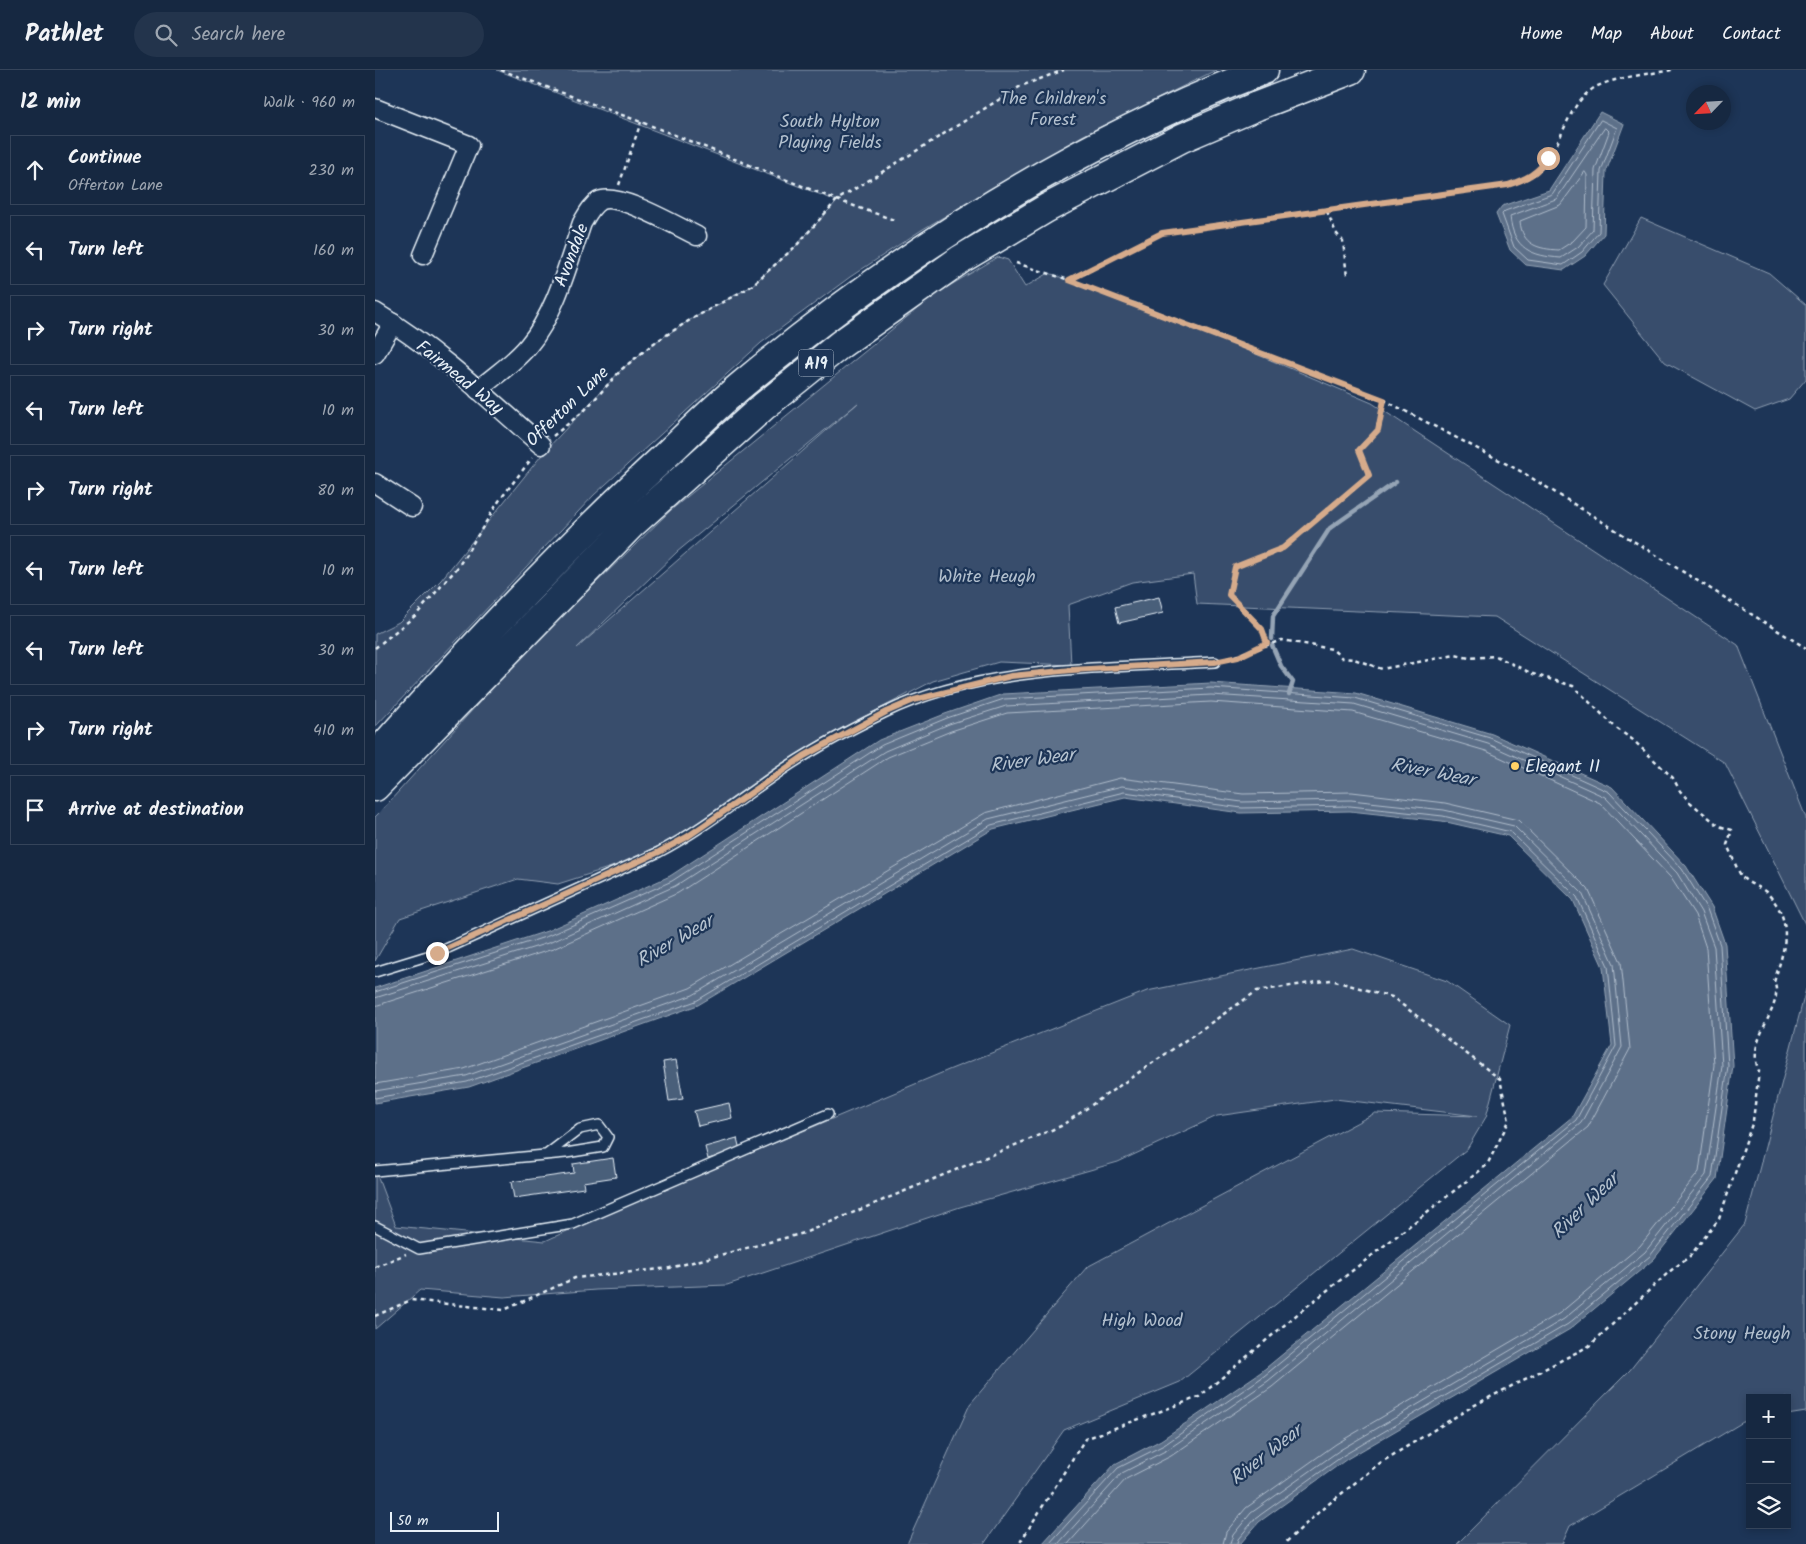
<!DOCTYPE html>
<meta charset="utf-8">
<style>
:root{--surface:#162841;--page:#23344c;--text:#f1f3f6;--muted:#9ea6b1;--line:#35445a}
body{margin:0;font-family:Kalam,sans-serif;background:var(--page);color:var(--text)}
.controls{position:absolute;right:15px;bottom:15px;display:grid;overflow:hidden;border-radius:0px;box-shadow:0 2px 8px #0003}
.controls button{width:45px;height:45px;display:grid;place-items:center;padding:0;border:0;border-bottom:1px solid var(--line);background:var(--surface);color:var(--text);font:25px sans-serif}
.compass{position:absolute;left:1311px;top:15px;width:45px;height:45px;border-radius:50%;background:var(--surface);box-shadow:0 2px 8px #0003;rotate:245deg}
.scale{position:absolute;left:15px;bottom:12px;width:109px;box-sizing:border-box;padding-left:5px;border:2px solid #e8f1f8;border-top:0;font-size:14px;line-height:18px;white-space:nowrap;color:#e8f1f8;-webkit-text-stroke:4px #1d3557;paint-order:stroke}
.stop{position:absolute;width:15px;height:15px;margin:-11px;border:4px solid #d6ab8b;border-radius:50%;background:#fff}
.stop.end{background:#d6ab8b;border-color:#fff;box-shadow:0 1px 5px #0008}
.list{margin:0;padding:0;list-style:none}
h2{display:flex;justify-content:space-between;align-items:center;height:65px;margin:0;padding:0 20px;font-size:21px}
h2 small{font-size:16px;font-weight:400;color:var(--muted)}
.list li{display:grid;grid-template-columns:32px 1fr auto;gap:15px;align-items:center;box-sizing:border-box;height:70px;margin:0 10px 10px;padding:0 10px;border:1px solid var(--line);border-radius:0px}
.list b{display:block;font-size:19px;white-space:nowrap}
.list p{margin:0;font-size:16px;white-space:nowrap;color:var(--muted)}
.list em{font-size:16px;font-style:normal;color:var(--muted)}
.icon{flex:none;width:28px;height:28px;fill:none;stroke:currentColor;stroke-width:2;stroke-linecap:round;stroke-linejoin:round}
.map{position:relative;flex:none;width:1431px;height:1474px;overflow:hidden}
header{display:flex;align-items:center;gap:30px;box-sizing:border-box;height:70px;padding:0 25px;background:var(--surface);border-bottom:1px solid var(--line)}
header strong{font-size:24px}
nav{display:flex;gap:28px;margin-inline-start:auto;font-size:18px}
.search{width:350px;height:45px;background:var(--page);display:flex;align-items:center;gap:12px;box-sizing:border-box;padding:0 18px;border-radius:28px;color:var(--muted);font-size:19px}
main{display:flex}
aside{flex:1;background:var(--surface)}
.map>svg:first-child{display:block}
.green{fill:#374d6c;stroke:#909fb2;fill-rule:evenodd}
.water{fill:#5d7089;stroke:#95a4b5}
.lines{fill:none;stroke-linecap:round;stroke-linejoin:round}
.shore{stroke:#b0bdcc;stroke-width:1}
.stream{stroke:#95a4b5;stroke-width:4.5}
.building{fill:#495e7a;stroke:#e8f1f8}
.lane-casing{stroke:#e8f1f8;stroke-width:12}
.street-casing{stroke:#e8f1f8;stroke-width:21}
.highway-casing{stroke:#e8f1f8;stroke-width:31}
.path{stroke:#e8f1f8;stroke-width:2.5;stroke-dasharray:4 4;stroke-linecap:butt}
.lane{stroke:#1d3557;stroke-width:9}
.street{stroke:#1d3557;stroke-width:18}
.highway{stroke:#1d3557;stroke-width:28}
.route{stroke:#d6ab8b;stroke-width:6}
.poi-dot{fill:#ffd166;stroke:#1d3557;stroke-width:2}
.labels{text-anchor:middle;stroke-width:4.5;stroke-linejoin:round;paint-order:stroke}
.shield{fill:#1d3557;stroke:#abb9c8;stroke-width:1}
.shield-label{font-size:16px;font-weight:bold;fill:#e8f1f8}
.park-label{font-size:18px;fill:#b3c0ce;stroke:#1d3557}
.street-label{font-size:18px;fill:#e8f1f8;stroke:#1d3557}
.poi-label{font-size:18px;fill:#e8f1f8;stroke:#1d3557;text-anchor:start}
.water-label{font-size:19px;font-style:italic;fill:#b7c4d1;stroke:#1d3557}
</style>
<header>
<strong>Pathlet</strong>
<div class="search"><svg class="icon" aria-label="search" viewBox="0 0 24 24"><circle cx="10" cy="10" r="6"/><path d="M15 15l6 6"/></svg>Search here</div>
<nav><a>Home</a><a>Map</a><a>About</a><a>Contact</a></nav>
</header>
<main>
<aside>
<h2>12 min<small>Walk · 960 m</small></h2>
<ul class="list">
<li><svg class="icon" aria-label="ahead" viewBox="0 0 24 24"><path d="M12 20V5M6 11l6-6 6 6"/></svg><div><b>Continue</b><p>Offerton Lane</p></div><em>230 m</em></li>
<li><svg class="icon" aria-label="left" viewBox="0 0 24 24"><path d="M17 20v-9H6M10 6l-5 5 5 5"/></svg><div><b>Turn left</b></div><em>160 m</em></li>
<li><svg class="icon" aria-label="right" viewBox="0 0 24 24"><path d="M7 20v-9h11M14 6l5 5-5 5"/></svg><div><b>Turn right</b></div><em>30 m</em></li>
<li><svg class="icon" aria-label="left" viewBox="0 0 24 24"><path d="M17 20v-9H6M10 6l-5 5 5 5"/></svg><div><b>Turn left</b></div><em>10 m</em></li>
<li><svg class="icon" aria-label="right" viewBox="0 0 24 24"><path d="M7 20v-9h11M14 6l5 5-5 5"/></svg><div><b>Turn right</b></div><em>80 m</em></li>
<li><svg class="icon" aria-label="left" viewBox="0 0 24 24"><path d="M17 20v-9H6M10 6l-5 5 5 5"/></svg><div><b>Turn left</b></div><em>10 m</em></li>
<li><svg class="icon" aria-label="left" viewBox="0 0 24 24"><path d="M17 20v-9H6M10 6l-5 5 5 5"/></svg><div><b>Turn left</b></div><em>30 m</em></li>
<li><svg class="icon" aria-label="right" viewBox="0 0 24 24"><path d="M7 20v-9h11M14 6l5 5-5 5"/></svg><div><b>Turn right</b></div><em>410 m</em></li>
<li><svg class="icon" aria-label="arrive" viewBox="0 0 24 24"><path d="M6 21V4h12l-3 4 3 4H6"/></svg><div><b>Arrive at destination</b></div></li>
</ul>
</aside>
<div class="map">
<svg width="1431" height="1474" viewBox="0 0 1431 1474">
<rect width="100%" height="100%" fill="#1d3557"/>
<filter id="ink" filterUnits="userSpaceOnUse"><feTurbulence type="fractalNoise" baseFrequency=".02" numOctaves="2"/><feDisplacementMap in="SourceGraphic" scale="10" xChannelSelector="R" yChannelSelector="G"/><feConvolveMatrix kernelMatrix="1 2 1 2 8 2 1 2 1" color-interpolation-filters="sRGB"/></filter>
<g filter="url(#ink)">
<g class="green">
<polygon points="122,0 841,0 707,66 548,159 475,207 386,273 219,425 0,657 0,564 24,552 66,510 170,381 247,299 279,273 315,250 375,217 421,176 462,131"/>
<polygon points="1266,148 1394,203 1431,235 1431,309 1414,329 1380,341 1290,292 1228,215"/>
<path d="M 623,187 L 633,190 L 650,217 L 674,203 L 753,232 L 761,233 L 997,333 L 1363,575 L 1431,748 L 1431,856 L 1350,693 L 1120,547 L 822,534 L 818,504 L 757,512 L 693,535 L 696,595 L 624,592 L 558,611 L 447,669 L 398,699 L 305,765 L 252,792 L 183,814 L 143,809 L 25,848 L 0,891 L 0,747 L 5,742 L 148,584 L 296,440 L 559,225 ZM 483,333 L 202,578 L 302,482 Z"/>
<polygon points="978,879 1072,911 1135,955 1111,1047 1092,1079 805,1312 689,1360 609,1474 532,1474 595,1334 712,1197 1000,1043 1102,1046 960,1029 842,1046 743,1092 585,1137 352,1215 221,1220 129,1227 45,1220 0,1259 0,1100 21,1156 170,1171 223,1147 576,999 772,921"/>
<polygon points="1431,919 1431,1342 1412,1345 1412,1328 1375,1328 1375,1351 1368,1352 1195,1456 1187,1474 1082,1474 1255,1300 1370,1154"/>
</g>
<g class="water">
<polygon points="1225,42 1249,54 1231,102 1229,164 1210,186 1189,200 1151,195 1135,180 1121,144 1127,136 1174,120"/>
<polygon points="836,613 981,623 1117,664 1237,717 1311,796 1337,837 1350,874 1358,996 1342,1109 1279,1189 1195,1259 972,1389 884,1452 865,1474 667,1474 740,1394 786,1370 886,1302 1197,1047 1237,975 1228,897 1198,830 1133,766 1067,751 975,741 866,743 750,727 618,759 323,935 94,1017 0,1033 0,918 172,861 295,806 504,670 570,644 628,624"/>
</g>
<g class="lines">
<g class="shore">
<polygon points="1226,50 1242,58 1226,101 1224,162 1207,182 1188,195 1153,190 1139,177 1127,144 1130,141 1177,124"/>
<path d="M 1230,58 L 1234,62 L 1220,100 L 1218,160 L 1203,177 L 1186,188 C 1157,186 1138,179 1135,146 L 1181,129 Z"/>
<path d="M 1210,102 L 1212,105 L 1211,157 L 1198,171 L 1184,180 C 1163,179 1147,175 1145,151 L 1185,135 Z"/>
<polyline points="0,922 173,866 297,811 507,675 572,648 629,629 836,618 980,628 1115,668 1234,722 1307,799 1332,839 1345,875 1353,996 1337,1107 1275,1186 1193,1254 969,1385 881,1448 863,1469 862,1474"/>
<polyline points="0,928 176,872 300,816 510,681 574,654 631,636 836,625 979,634 1113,674 1230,727 1302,803 1326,842 1339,877 1347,996 1331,1105 1270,1182 1189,1249 965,1380 876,1443 858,1465 855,1474"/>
<polyline points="0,936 178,879 303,823 513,687 576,661 632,643 836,632 978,642 1111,681 1225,733 1296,808 1320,845 1331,878 1339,995 1324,1102 1265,1176 1185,1243 961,1374 871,1438 851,1462 848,1474"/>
<polyline points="0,1014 89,999 315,918 610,743 745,708 868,724 977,722 1070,733 1143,750 1213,819 1246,892 1255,979 1213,1057 897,1317 796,1386 751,1409 693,1474"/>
<polyline points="0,1021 91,1006 318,925 613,749 747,716 867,732 976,730 1069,740 1139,756 1207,823 1239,894 1247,977 1206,1053 893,1311 792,1380 747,1403 683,1474"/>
<polyline points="0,1028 92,1012 321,931 616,755 749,722 867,738 975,736 1068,746 1136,762 1202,827 1233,896 1241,976 1201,1050 889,1306 789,1375 743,1398 674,1474"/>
</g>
<g class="stream">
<polyline points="897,569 898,546 955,458 1021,412"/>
<polyline points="897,575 906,596 918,612 914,624"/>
</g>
</g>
<g class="building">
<polygon points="784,527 788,543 744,553 740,537"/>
<polygon points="301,990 308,1029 294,1031 288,992"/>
<polygon points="354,1033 357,1048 323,1056 319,1041"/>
<polygon points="362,1068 365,1080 333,1089 330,1077"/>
<polygon points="238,1088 241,1107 208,1112 209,1118 139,1128 136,1112 199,1103 198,1094"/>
</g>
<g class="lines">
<g class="lane-casing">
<g id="lane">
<path d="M 0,902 L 62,883 L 284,782 C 326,760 362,731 400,705 C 434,681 472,661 509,643 C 607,595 733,598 840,592"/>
<polyline points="0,1101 191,1083 228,1077 233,1067 224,1055 205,1059 171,1085"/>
<polyline points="0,1156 44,1179 198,1154 453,1044"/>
</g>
</g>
<g class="street-casing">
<g id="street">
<polyline points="0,38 94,75 48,185"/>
<path d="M 0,242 C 60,278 114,329 166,375"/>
<polyline points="0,284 18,253"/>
<path d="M 103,320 C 119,306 139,293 153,276 C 181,243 193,193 207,153 C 212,145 216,136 224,131 C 242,121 303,157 322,166"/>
<polyline points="0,413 37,437"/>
</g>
</g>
<g class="highway-casing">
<g id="highway">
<path d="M 0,686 C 92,582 187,481 289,387 C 315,362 341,336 369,313 C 525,184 699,73 889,0"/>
<polyline points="0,717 257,454 389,336 466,274 586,189 672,138 807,68 882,36 976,0"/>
</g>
</g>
<g class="path">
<polyline points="126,0 282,58 462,130 522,151"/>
<polyline points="244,115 266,52"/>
<polyline points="952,141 961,163 968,171 972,207"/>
<polyline points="641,193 694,210 1009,330 1147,402 1431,578"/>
<path d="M 694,210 L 787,163 L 1133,115 C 1145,111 1155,108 1164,100 C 1188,78 1189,37 1219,18 C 1238,7 1275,4 1297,0"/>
<polyline points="178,366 210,340 247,299 279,273 315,250 375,217 421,176 462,130 646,16 689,0"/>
<polyline points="892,573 887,559 854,525 860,497 908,478 994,405 984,380 1003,360 1009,330"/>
<polyline points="0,578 41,545 83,497 124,431 157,388"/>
<path d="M 852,589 L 907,570 L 957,579 L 967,588 L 979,589 L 1007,599 L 1080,585 L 1094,588 L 1121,586 L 1158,604 L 1198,616 L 1241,658 L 1258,670 L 1298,708 L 1305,721 L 1316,733 L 1344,756 L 1357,760 L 1352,775 C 1357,785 1361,798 1367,807 C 1374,815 1387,817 1393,824 C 1420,852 1409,880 1399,912 C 1411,937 1369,969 1384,1001 L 1378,1051 L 1344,1149 L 1315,1186 L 1294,1202 L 1214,1276 L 1098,1336 L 1005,1393 L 946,1440 L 909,1474"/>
<polyline points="0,1197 31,1184"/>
<polyline points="0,1246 36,1230 129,1240 200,1208 295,1198 429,1163 686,1056 882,921 956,910 1017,927 1125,1009 1134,1051 1112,1095 926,1241 824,1327 710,1369 644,1474"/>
</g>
<use href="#lane" class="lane"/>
<use href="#street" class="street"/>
<use href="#highway" class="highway"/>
</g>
</g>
<g class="lines" filter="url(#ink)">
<path class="route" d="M 62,883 L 284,782 L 312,767 L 429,686 L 511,642 L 539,630 L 636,606 L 697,600 L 840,592 L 863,587 L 892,573 L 887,559 L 854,525 L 860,497 L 908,478 L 994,405 L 984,380 L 1003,360 L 1009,330 L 694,210 L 787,163 L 1133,115 C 1151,109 1162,104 1173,88"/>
</g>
<circle class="poi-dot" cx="1140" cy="696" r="5"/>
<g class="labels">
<rect class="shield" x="423.5" y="279.5" width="35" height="27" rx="4"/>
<g class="shield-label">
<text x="441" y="299">A19</text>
</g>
<g class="park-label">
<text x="678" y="34">The Children's<tspan x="678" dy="21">Forest</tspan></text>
<text x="455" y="57">South Hylton<tspan x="455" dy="21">Playing Fields</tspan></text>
<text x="612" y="512">White Heugh</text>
<text x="767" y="1256">High Wood</text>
<text x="1367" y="1269">Stony Heugh</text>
</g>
<g class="street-label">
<text transform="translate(196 185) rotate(-69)" y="6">Avondale</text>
<text transform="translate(85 307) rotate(39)" y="6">Fairmead Way</text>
<text transform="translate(192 336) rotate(-44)" y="6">Offerton Lane</text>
</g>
<g class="poi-label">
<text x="1150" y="702">Elegant II</text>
</g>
<g class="water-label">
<text transform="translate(657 689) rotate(-8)" y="7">River Wear</text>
<text transform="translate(1058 701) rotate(11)" y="7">River Wear</text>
<text transform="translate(299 870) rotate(-30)" y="7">River Wear</text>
<text transform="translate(1209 1135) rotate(-44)" y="7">River Wear</text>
<text transform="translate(890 1384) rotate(-38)" y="7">River Wear</text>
</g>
</g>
</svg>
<div class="controls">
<button>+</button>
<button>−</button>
<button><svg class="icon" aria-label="layers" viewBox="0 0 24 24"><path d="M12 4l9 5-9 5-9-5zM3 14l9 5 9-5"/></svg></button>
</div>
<svg class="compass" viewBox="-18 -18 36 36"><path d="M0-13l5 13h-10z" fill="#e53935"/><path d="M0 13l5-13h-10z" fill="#9ea6b1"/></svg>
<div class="scale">50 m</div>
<div class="stop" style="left:1173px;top:88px"></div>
<div class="stop end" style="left:62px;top:883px"></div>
</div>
</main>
